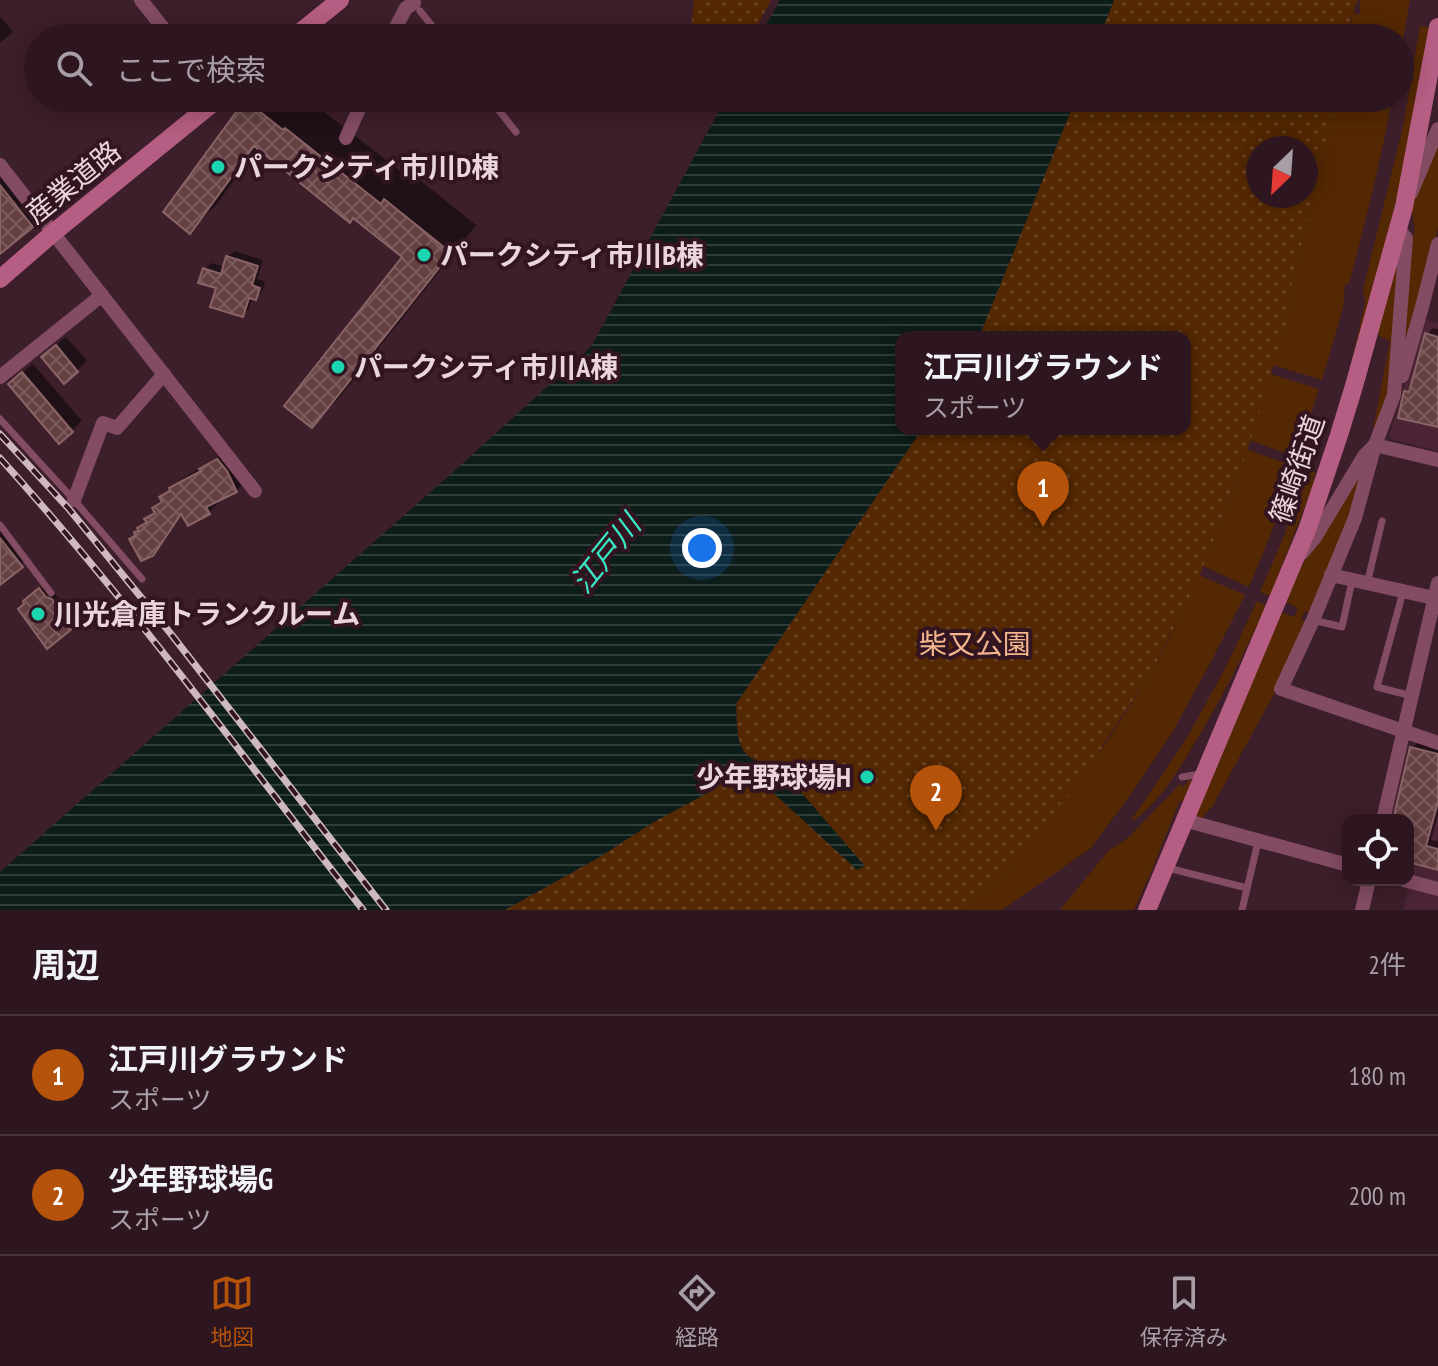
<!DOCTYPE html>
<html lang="ja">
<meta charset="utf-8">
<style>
:root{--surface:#2e1620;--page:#3a232d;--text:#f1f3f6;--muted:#a79fa5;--line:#49353e;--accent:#b45309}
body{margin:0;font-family:"PT Sans Narrow","Noto Sans JP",sans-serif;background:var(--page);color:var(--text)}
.controls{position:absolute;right:24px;bottom:24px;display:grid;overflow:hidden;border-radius:16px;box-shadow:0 4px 20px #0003}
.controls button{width:72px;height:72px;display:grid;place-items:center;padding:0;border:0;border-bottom:2px solid var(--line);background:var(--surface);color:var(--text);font:40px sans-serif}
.compass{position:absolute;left:1246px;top:136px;width:72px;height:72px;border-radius:50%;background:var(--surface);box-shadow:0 4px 20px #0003;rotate:205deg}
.you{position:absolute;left:702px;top:548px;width:28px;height:28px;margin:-20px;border:6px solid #fff;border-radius:50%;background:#1a73e8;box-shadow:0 0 0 12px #1a73e833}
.badge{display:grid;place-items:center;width:52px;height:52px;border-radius:50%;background:var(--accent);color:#fff;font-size:26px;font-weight:700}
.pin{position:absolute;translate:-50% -66px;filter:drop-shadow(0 2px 4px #0008)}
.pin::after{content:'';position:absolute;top:42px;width:28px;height:24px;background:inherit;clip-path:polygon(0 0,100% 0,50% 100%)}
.popup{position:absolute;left:895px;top:331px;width:296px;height:104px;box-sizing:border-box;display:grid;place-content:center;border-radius:16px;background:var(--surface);filter:drop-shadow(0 2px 6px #0005);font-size:26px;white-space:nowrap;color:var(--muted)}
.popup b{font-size:30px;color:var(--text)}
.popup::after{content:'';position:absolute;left:50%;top:100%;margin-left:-16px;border:16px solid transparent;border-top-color:var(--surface)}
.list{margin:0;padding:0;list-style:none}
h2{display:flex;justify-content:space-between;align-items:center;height:104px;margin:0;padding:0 32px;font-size:34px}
h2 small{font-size:26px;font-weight:400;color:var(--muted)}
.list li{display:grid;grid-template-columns:52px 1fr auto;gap:24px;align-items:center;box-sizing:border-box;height:120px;padding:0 32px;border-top:2px solid var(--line)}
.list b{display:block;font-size:30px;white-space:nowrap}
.list p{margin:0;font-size:26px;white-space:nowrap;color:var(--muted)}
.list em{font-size:26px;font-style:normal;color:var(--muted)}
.icon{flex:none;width:44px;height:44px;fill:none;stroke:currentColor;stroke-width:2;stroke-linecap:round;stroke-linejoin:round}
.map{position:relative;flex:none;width:1438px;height:910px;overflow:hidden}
.search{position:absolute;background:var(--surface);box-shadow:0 4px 20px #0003;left:24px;right:24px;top:24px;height:88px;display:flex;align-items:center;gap:20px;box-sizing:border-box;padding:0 28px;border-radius:44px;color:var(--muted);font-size:30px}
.sheet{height:344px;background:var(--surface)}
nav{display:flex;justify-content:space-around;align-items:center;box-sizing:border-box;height:112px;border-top:2px solid var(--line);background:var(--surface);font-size:22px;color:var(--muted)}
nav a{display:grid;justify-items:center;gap:4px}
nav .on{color:var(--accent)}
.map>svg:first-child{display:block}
.built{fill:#4b2535}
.grass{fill:#542802}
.park{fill:url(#park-dots);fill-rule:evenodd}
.water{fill:url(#water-rules)}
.shadow{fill:#0007}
.building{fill:url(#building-cross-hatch);stroke:#8a6365;stroke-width:2}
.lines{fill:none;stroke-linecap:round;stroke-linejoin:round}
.lane{stroke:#834c62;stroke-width:7}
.street{stroke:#834c62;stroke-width:14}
.secondary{stroke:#b55d82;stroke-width:18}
.rail-casing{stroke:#cfb9c1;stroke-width:7}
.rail{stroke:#321521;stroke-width:4;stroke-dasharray:12;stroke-linecap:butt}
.poi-dot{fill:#1bd5b1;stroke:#321521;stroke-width:3}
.labels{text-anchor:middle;stroke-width:8;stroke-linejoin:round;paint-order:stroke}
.poi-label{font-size:28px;font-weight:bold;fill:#ead5dc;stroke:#321521;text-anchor:start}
.street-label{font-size:28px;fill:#ead5dc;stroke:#321521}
.park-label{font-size:28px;fill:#f2b58d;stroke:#321521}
.water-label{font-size:30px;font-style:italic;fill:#38ebc6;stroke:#321521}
</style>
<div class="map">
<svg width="1438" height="910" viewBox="0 0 1438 910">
<defs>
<pattern id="park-dots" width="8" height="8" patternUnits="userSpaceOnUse" patternTransform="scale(2)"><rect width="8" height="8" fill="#542802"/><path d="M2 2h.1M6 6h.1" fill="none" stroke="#6d4626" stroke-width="1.8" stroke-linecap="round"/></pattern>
<pattern id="water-rules" width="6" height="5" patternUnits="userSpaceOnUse" patternTransform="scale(2)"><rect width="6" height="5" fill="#0d1d19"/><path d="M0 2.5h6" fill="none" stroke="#303d3a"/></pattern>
<pattern id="building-cross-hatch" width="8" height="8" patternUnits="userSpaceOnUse" patternTransform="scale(2)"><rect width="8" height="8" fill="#644042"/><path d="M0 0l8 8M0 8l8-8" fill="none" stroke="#7a5b5d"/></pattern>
</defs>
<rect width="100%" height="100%" fill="#3d1e2b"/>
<g class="built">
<polygon points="1425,320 1438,323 1438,451 1391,439 1390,434"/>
<polygon points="1409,747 1438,754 1438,910 1403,910 1412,875 1408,874 1408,820 1390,820"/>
</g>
<g class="grass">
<polygon points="1360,0 1410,0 1400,55 1400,38 1347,38 1354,8 1356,15 1360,14"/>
<polygon points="1420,26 1431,28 1401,182 1374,290 1350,369 1365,302 1363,290 1404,122"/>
<path d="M 1335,98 L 1392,98 C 1381,161 1365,223 1349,284 L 1345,284 L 1343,308 L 1322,380 L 1273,365 L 1287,321 L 1293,276 L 1320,170 Z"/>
<polygon points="1438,138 1438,228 1421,298 1400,370 1408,253 1415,230 1411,207"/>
<polygon points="1400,249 1389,398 1372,435 1390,341 1379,336 1378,332"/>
<polygon points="1270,374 1319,389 1297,457 1249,440"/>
<polygon points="1246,449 1294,466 1270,536 1249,587 1203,566 1234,486"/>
<polygon points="1365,460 1359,490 1311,613 1305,611 1301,620 1307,622 1273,696 1212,807 1199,820 1195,814 1279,611 1294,617 1298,608 1284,601 1293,580 1322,534"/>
<polygon points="1307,468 1316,472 1313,478 1315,480 1270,596 1260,592 1284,536"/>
<polygon points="1199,575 1245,595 1213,658 1172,733 1131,794 1091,848 1002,910 965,910 1008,869 1109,739 1150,674 1168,640"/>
<path d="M 1257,601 L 1265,605 L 1265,608 C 1244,654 1222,698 1196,741 C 1179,769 1159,805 1130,822 L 1185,741 L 1225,669 Z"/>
<polygon points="1190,779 1192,782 1185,800 1179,802 1154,865 1134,910 1060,910 1109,850 1128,838 1180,784 1183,787"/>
</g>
<g class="park">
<polygon points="694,0 771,0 751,38 690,38"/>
<polygon points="1114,0 1358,0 1351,17 1346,38 1099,38"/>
<path d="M 1076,98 L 1335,98 L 1320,170 L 1293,276 L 1287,321 L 1249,445 L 1200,575 L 1150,674 L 1080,780 L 1008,869 L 965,910 L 505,910 L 598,858 L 652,823 L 716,786 L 728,765 L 735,762 L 743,765 L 864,866 L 799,790 L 773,764 C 733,761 739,735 736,704 L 922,429 L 1185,429 L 1185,337 L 979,337 ZM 1258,148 L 1306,148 L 1306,196 L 1258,196 Z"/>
</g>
<g class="water">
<polygon points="780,0 1114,0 1099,38 759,38"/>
<path d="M 726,98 L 1076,98 L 979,337 L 901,337 L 901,429 L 922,429 L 736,704 C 738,735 733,761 773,764 L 799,790 L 865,866 L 857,870 L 743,765 L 735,762 L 728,765 L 716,786 L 706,794 L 652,823 L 598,858 L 505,910 L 0,910 L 0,872 L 452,473 L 591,347 Z"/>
</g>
<g class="shadow">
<polygon points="0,16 13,32 0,43"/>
<polygon points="250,98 303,98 311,104 313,103 409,178 412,174 476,225 339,398 312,425 405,257 354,216 258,147 217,204 190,231 246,102"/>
<polygon points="0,175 37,220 0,248"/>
<polygon points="234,251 263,260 257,279 265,281 262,292 255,298 252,297 249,308 243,315 205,269 211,263 225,267 228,257"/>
<polygon points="1433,328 1438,329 1438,425 1406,392 1413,386 1427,335"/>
<polygon points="66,337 87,361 65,381 53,347"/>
<polygon points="33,364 82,421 60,441 20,374"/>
<polygon points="228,451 246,481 236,491 217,500 218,503 209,512 183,513 162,544 152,555 132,539 155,510 154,508 163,499 162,497 182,479"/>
<polygon points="0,524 27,559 0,582"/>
<polygon points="45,586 51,593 56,595 76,622 47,646 30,597"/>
<polygon points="1418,742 1438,747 1438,815 1431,840 1438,841 1438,868 1408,860 1408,820 1395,820 1412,748"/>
</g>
<g class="building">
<polygon points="245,100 283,130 285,128 381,204 384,199 451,253 312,428 284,406 402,257 353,218 350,223 254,146 190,234 163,212"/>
<polygon points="0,185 33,227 0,254"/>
<polygon points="226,256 258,266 252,285 260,288 256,300 249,298 243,317 210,307 216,288 198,283 203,268 221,274"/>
<polygon points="1425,333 1438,337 1438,427 1398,418 1404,391 1409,392"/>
<polygon points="56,345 78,372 64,384 41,357"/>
<polygon points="22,372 73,432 59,444 8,384"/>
<polygon points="217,459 227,471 237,492 206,507 210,514 188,526 181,514 153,556 141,561 129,539 135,536 134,532 139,531 137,528 147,522 144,519 155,513 152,508 162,502 159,497 170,491 169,488 201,471 199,469"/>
<polygon points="0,538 23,567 0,585"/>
<polygon points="39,588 46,597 52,599 73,628 47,649 18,609 24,604 23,601"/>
<polygon points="1410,747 1438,754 1438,802 1426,846 1438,849 1438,870 1408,862 1408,820 1393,820"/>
</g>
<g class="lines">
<g class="lane">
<polyline points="420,11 442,38"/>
<polyline points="488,38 490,36 494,38"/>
<polyline points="489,98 516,132"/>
<polyline points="0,419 74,500 142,579"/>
<polyline points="0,525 51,593"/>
<polyline points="1367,584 1382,521"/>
<polyline points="1403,592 1377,687 1412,696"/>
<polyline points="1313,620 1342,627 1352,581"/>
<polyline points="1182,777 1201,774"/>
<polyline points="1168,868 1247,888"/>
<polyline points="1242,910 1258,842"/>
</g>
<g class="street">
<polyline points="141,0 171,38"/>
<polyline points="390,38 406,8 414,3"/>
<polyline points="346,138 364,98"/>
<polyline points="0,165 255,491"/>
<polyline points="1411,193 1438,129"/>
<polyline points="1399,230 1406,238 1394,395 1375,445 1355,518 1313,620 1281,689 1438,743"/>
<polyline points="1402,376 1422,307 1438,244"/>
<polyline points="0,377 102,295"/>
<polyline points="74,500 103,423 117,428 164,374"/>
<polyline points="1302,553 1316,536 1364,456 1375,445 1438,460"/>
<polyline points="1331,575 1438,599"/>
<polyline points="1184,820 1348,865"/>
<polyline points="1383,820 1438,583"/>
<polyline points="1404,880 1438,889"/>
<polyline points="1362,910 1369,880"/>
</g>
<g class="secondary">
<polyline points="293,38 340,0"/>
<polyline points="0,279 53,233 219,98"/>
<polyline points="1147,910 1307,530 1339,435 1354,386 1404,207 1438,27"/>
</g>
<g class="rail-casing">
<g id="rail">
<polyline points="0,434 69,509 171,634 386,910"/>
<path d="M 0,458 C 129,601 244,758 363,910"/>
</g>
</g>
<use href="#rail" class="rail"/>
</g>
<g class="poi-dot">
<circle cx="218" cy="167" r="8"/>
<circle cx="424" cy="255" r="8"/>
<circle cx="338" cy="367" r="8"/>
<circle cx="38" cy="614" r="8"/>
<circle cx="867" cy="777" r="8"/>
</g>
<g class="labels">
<g class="poi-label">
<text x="234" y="177">パークシティ市川D棟</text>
<text x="440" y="265">パークシティ市川B棟</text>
<text x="354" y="377">パークシティ市川A棟</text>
<text x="54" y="624">川光倉庫トランクルーム</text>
<text x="851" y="787" text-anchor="end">少年野球場H</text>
</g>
<g class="street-label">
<text transform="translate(73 182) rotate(-39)" y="10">産業道路</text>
<text transform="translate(1297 469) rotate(-71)" y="10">篠崎街道</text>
</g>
<g class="park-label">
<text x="975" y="654">柴又公園</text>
</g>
<g class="water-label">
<text transform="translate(606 554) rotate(-51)" y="10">江戸川</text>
</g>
</g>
</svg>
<div class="controls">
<button><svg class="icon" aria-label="locate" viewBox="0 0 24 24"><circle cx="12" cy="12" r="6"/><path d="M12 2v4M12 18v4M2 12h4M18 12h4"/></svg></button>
</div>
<svg class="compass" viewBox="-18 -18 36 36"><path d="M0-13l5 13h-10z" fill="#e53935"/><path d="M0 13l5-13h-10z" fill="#a79fa5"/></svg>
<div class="you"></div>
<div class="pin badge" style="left:1043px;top:527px">1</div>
<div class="popup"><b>江戸川グラウンド</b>スポーツ</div>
<div class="pin badge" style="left:936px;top:831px">2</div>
<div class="search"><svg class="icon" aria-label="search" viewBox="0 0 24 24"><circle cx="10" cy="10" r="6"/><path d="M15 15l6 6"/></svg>ここで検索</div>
</div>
<section class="sheet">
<h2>周辺<small>2件</small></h2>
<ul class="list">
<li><span class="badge">1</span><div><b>江戸川グラウンド</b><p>スポーツ</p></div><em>180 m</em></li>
<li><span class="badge">2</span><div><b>少年野球場G</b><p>スポーツ</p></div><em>200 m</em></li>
</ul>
</section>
<nav>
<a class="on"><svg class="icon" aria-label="map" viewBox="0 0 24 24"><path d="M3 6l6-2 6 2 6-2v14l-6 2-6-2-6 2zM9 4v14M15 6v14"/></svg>地図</a>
<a><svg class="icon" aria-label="directions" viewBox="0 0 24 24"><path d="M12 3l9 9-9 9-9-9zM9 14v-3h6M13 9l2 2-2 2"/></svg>経路</a>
<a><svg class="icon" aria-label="saved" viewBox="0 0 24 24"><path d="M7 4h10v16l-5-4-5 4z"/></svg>保存済み</a>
</nav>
